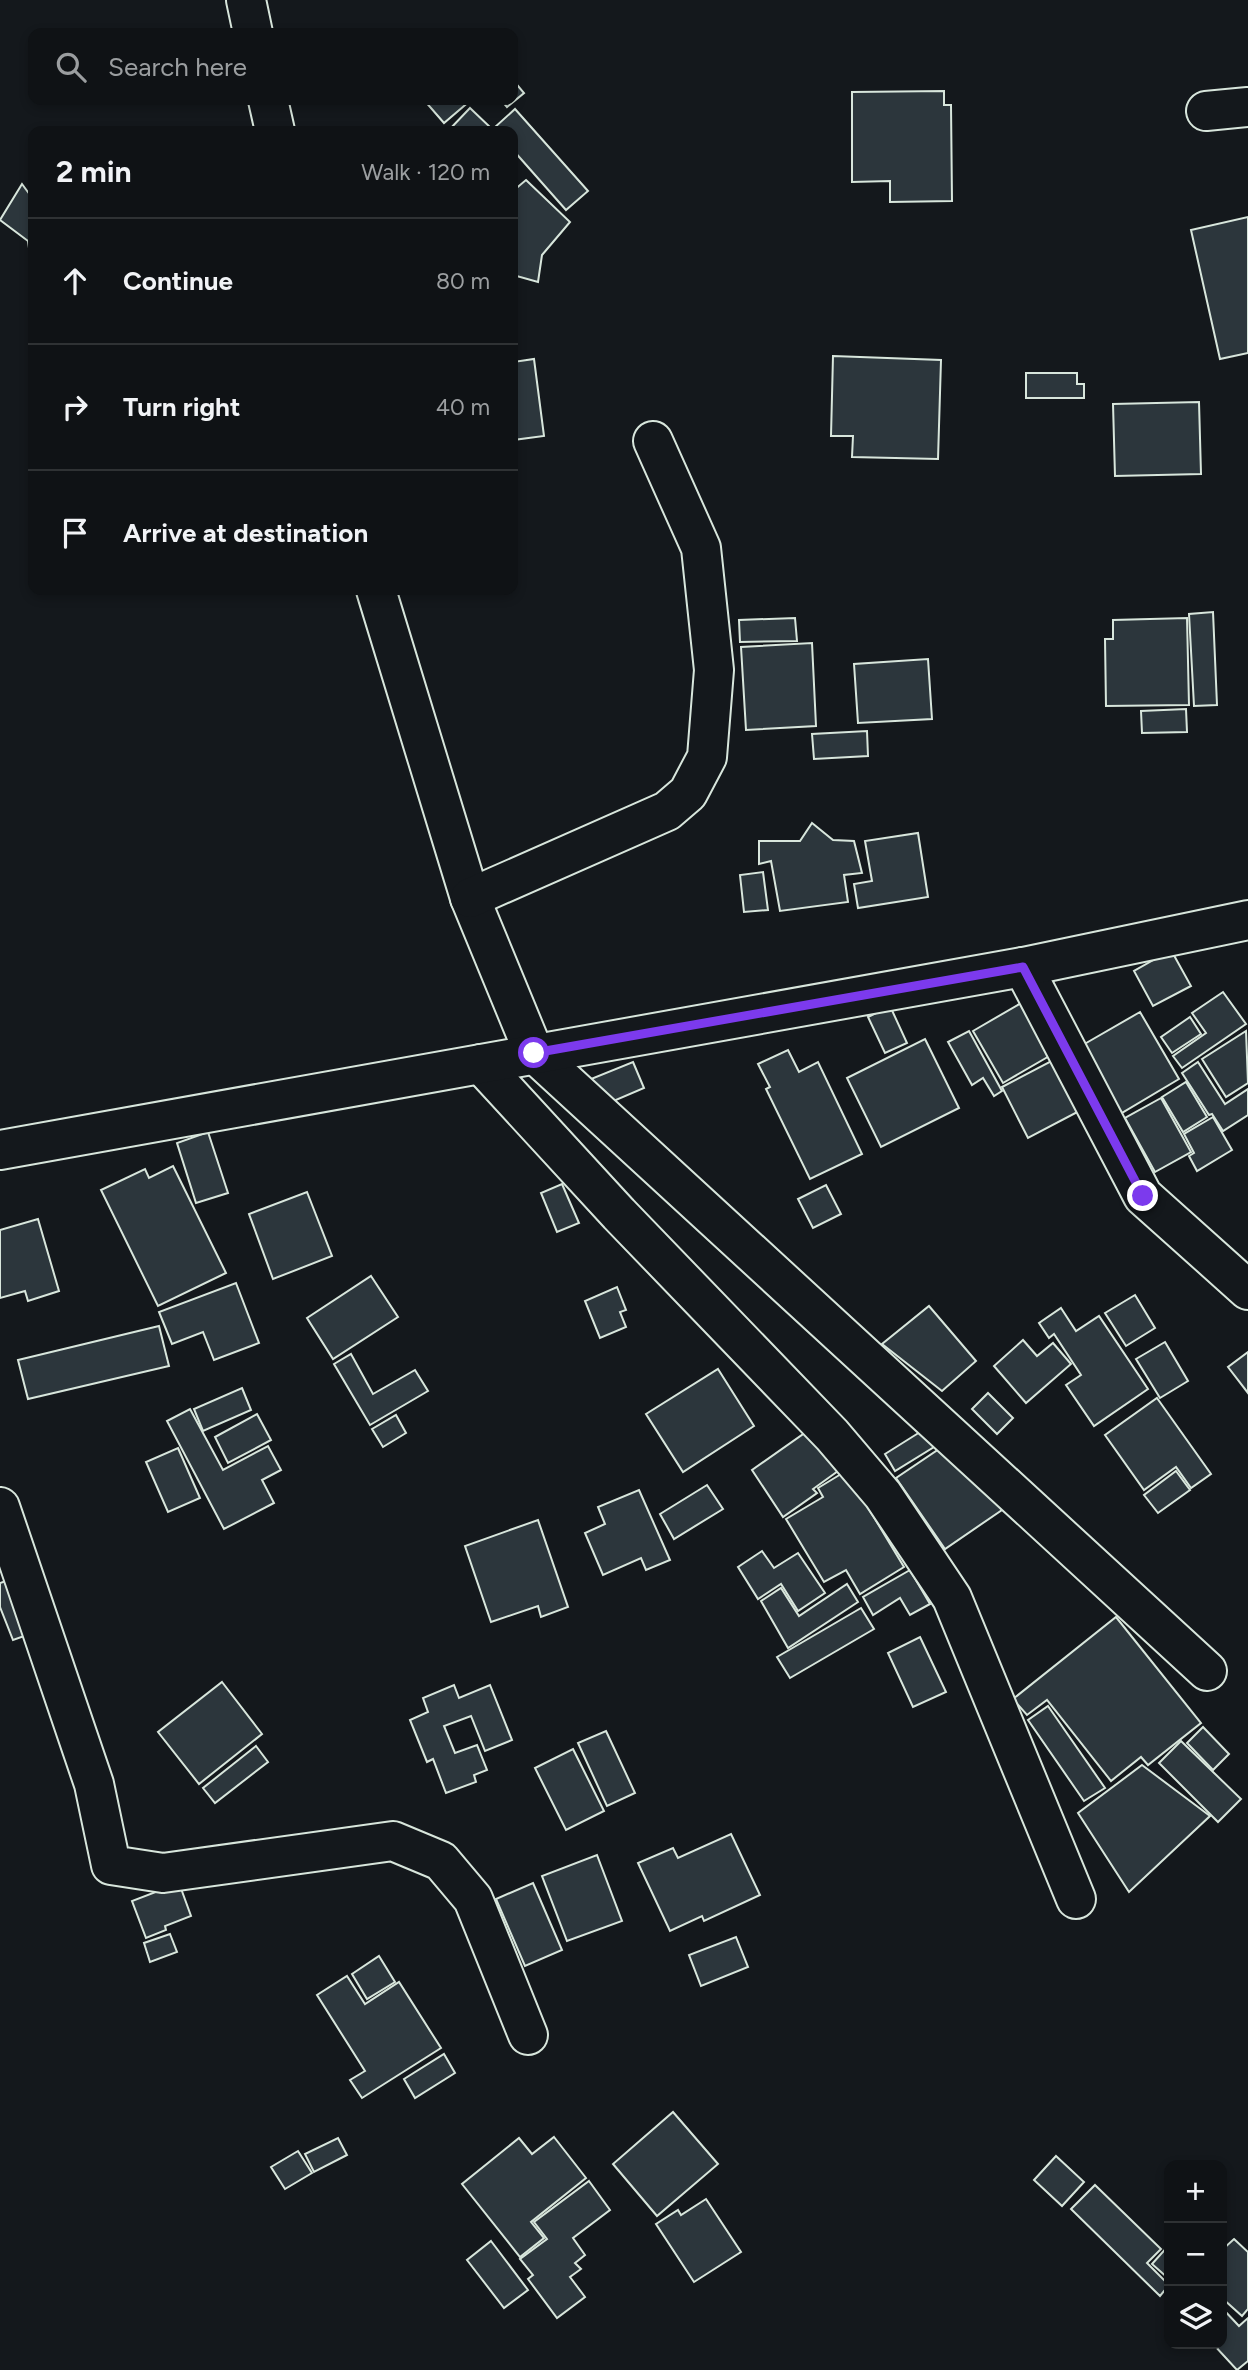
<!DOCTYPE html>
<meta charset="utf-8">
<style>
:root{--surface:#0f1215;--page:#181b1e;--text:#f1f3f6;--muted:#9b9ea0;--line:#2f3234}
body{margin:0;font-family:Figtree,sans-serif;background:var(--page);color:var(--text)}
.controls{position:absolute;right:21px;bottom:21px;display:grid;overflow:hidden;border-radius:14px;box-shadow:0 4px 10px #0003}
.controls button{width:63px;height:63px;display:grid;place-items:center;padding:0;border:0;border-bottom:2px solid var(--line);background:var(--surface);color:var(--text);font:35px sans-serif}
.stop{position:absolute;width:21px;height:21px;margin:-16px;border:5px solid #7c3aed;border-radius:50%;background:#fff}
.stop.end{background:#7c3aed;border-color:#fff;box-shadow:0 2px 7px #0008}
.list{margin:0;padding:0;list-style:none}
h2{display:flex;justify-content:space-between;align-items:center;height:91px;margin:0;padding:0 28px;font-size:30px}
h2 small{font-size:23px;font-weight:400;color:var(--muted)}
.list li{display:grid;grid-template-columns:46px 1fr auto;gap:21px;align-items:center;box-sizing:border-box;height:126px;padding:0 28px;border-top:2px solid var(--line)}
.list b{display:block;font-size:26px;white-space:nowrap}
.list em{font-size:23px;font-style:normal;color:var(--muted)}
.icon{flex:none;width:38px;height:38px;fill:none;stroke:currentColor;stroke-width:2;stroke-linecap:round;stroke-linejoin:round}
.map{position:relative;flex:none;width:1248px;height:2370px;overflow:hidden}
.search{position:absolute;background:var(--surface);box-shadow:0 4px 10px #0003;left:28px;top:28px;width:490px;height:77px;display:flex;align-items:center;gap:18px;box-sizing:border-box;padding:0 24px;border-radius:14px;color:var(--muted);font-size:26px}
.panel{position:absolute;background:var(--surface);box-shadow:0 4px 10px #0003;left:28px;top:126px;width:490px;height:469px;border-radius:14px}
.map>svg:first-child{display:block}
.building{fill:#2c363c;stroke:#d8e6dc;stroke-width:2}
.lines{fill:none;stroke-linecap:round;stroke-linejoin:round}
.minor-casing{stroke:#d8e6dc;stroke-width:42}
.minor{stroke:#14181c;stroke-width:38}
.route{stroke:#7c3aed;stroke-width:9}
</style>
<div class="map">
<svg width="1248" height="2370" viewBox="0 0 1248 2370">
<rect width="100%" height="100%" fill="#14181c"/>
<g class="building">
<polygon points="513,80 524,93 507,107 501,100 513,100"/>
<polygon points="944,91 944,105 951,105 952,201 890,202 890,181 852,182 852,92"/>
<polygon points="424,100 471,100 444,123"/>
<polygon points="470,108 492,129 490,131 448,131"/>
<polygon points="515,109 588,191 566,210 513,150 513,131 497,131 494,128"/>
<polygon points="526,180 570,222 542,255 538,282 513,275 513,191"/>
<polygon points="22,184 33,199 33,277 28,241 0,220"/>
<polygon points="1248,217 1248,353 1220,359 1191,230"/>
<polygon points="833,356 941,360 938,459 852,457 853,436 831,436"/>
<polygon points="534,359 544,436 513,440 513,362"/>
<polygon points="1026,373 1077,373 1077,384 1084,384 1084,398 1026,398"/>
<polygon points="1199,402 1201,474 1115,476 1113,404"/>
<polygon points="1213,612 1217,705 1194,706 1189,614"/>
<polygon points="795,618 797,641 740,642 739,620"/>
<polygon points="1187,618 1189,705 1106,706 1105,639 1113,639 1113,620"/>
<polygon points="812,643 816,726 746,730 741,647"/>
<polygon points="928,659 932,719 858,723 854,664"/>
<polygon points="1186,709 1187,732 1142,733 1141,711"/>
<polygon points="867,731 868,756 814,759 812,734"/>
<polygon points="812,823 833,840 854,841 862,873 844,875 848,902 780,911 771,861 759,864 759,841 800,841"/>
<polygon points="918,833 928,897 858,908 854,884 872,881 865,841"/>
<polygon points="763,872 768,910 744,912 740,875"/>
<polygon points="1171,950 1191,986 1153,1006 1134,971"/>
<polygon points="1223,992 1246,1024 1182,1068 1173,1056 1206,1033 1192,1013"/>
<polygon points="1028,999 1058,1051 1003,1083 973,1031"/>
<polygon points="890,1006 907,1043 885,1053 868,1017"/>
<polygon points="1140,1012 1179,1079 1120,1114 1081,1046"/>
<polygon points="1190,1017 1201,1034 1172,1053 1161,1037"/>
<polygon points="969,1031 1002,1091 994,1096 983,1078 972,1085 948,1042"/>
<polygon points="1246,1031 1248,1083 1226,1097 1202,1059"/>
<polygon points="925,1039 959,1108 881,1147 847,1078"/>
<polygon points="788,1050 799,1072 818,1062 862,1154 810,1179 766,1089 770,1087 758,1064"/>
<polygon points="1059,1057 1085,1108 1028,1138 1002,1087"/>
<polygon points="633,1062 644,1088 602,1106 591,1079"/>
<polygon points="1198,1062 1225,1104 1248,1089 1248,1115 1223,1131 1212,1114 1209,1115 1182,1073"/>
<polygon points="1186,1082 1207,1117 1183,1132 1162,1097"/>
<polygon points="1161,1098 1191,1152 1155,1172 1125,1118"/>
<polygon points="1213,1117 1232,1150 1197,1171 1189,1156 1194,1153 1184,1134"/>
<polygon points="208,1132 228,1193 196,1203 177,1143"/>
<polygon points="173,1166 226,1273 158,1306 101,1190 145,1169 149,1178"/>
<polygon points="562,1184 579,1223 557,1232 541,1193"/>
<polygon points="826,1185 841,1214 813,1228 798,1199"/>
<polygon points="307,1192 332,1256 273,1279 249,1214"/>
<polygon points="38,1219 59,1291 28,1301 25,1291 0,1298 0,1230"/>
<polygon points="371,1276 398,1317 333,1359 307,1318"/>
<polygon points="236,1283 259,1343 214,1360 203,1332 172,1344 159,1312"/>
<polygon points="617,1287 626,1310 620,1312 626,1327 600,1338 585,1301"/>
<polygon points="1135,1295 1155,1328 1126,1346 1105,1313"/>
<polygon points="929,1306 976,1361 942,1391 882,1344"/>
<polygon points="1061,1308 1076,1331 1099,1316 1148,1389 1094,1426 1066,1385 1081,1375 1054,1334 1049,1338 1039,1323"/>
<polygon points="159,1326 169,1366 28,1399 18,1360"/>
<polygon points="1023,1340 1037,1356 1053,1343 1071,1364 1026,1403 994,1366"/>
<polygon points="1165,1342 1188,1381 1160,1398 1136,1359"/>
<polygon points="1248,1352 1248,1393 1228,1367"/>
<polygon points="351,1354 373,1394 415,1370 428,1391 370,1425 334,1364"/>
<polygon points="718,1369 754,1426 683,1472 646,1414"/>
<polygon points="242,1388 251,1410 203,1431 194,1409"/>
<polygon points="988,1393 1013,1418 997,1434 972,1409"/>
<polygon points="1157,1398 1211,1474 1191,1488 1176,1467 1144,1490 1105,1435"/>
<polygon points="190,1409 223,1470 268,1446 281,1470 262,1480 274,1503 224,1529 167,1421"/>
<polygon points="257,1414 271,1440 228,1463 215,1437"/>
<polygon points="396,1415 406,1433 383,1447 372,1429"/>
<polygon points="936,1422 947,1439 895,1471 885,1454"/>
<polygon points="809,1430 838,1471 813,1489 817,1493 783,1517 752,1470"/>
<polygon points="954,1439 1002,1510 945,1549 896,1478"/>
<polygon points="178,1448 200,1498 168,1512 146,1462"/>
<polygon points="846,1471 904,1567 860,1594 846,1570 824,1582 786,1519 823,1497 818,1488"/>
<polygon points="1176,1471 1190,1490 1158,1513 1144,1495"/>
<polygon points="707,1485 723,1509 674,1539 660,1514"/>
<polygon points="639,1490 670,1560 646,1570 641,1558 603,1575 585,1533 605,1524 598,1507"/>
<polygon points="538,1520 568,1607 541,1617 538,1606 491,1622 465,1546"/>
<polygon points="762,1551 774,1568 798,1553 825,1593 798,1611 781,1584 758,1599 738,1567"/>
<polygon points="910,1570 930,1604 910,1615 900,1598 873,1615 863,1597"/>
<polygon points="12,1579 33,1633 13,1640 0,1607 0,1583"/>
<polygon points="847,1584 858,1602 788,1648 761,1601 781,1588 799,1616"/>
<polygon points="861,1608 874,1629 790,1678 777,1657"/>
<polygon points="1116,1617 1201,1723 1148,1765 1141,1757 1111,1781 1047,1700 1027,1715 1013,1699"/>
<polygon points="920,1637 946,1692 913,1707 888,1653"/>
<polygon points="222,1682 262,1734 199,1784 158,1732"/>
<polygon points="454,1685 459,1698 490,1685 512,1740 485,1751 471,1716 444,1726 455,1753 477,1745 487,1770 474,1775 476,1782 446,1793 433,1759 427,1762 410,1720 428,1712 423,1698"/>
<polygon points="1048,1706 1105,1788 1084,1801 1028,1720"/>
<polygon points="1203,1727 1229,1754 1213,1770 1187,1743"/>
<polygon points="606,1731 635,1793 607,1806 578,1743"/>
<polygon points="1181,1741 1241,1799 1218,1822 1159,1763"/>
<polygon points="256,1746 268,1762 215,1803 203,1788"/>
<polygon points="573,1749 604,1811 566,1830 535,1768"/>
<polygon points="1142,1765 1210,1816 1129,1892 1078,1813"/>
<polygon points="731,1834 760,1895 704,1921 702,1916 670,1931 638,1863 673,1848 678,1858"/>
<polygon points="597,1855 622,1921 567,1941 542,1876"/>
<polygon points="179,1883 191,1916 165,1926 166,1930 146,1938 132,1901"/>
<polygon points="533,1883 562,1950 525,1966 496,1899"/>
<polygon points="170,1934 177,1952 150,1962 144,1943"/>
<polygon points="736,1937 748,1967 701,1986 689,1955"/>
<polygon points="379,1956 395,1982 367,1999 352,1974"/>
<polygon points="347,1976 365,2004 399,1982 441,2048 362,2098 350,2080 365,2071 317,1995"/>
<polygon points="444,2054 455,2073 415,2098 404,2079"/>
<polygon points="673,2112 718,2164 657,2216 613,2164"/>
<polygon points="554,2137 586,2178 531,2222 544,2238 520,2257 462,2184 519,2138 532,2154"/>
<polygon points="338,2138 347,2155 314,2172 305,2154"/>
<polygon points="298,2151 312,2173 285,2189 271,2167"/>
<polygon points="1056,2156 1084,2182 1062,2206 1034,2180"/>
<polygon points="589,2181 610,2210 573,2238 585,2255 575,2263 581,2269 570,2277 585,2297 557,2318 528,2279 533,2275 520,2259 547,2239 534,2222"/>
<polygon points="1095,2185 1161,2249 1147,2263 1169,2285 1160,2296 1071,2209"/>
<polygon points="706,2199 741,2252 694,2282 656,2224 678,2210 681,2215"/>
<polygon points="1234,2239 1248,2252 1248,2309 1242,2316 1222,2298 1222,2250"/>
<polygon points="491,2241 528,2290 504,2308 467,2260"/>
<polygon points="1169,2245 1169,2279 1152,2264"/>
<polygon points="1222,2308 1239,2326 1248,2318 1248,2361 1237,2370 1213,2344 1222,2344"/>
</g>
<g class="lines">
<g class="minor-casing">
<g id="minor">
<polyline points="246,0 253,33"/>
<polyline points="268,100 275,131"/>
<polyline points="1206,111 1248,107"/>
<polyline points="376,590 470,898 534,1053 1207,1671"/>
<polyline points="470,898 667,811 688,793 707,757 714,670 701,548 653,441"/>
<polyline points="1023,967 1143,1196 1248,1290"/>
<polyline points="481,1064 619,1214 832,1435 883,1495 952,1598 1076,1899"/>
<polyline points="0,1150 1023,967 1248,920"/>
<polyline points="0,1507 94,1784 111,1865 163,1873 393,1841 441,1861 473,1899 528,2035"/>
</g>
</g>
<use href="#minor" class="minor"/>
</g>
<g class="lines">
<polyline class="route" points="534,1053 1023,967 1143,1196"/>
</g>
</svg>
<div class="controls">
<button>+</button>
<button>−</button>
<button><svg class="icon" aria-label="layers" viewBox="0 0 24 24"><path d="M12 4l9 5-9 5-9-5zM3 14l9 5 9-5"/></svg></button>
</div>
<div class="stop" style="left:534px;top:1053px"></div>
<div class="stop end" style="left:1143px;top:1196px"></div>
<div class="search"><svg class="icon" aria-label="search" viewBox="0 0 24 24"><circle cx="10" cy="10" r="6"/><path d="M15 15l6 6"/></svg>Search here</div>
<section class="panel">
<h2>2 min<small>Walk · 120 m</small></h2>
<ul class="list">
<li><svg class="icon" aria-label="ahead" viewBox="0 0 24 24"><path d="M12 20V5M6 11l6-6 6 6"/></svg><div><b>Continue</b></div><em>80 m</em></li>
<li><svg class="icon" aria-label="right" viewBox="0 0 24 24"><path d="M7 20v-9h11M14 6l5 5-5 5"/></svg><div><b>Turn right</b></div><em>40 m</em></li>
<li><svg class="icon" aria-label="arrive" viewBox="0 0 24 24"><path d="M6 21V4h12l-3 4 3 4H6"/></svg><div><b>Arrive at destination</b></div></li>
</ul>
</section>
</div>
